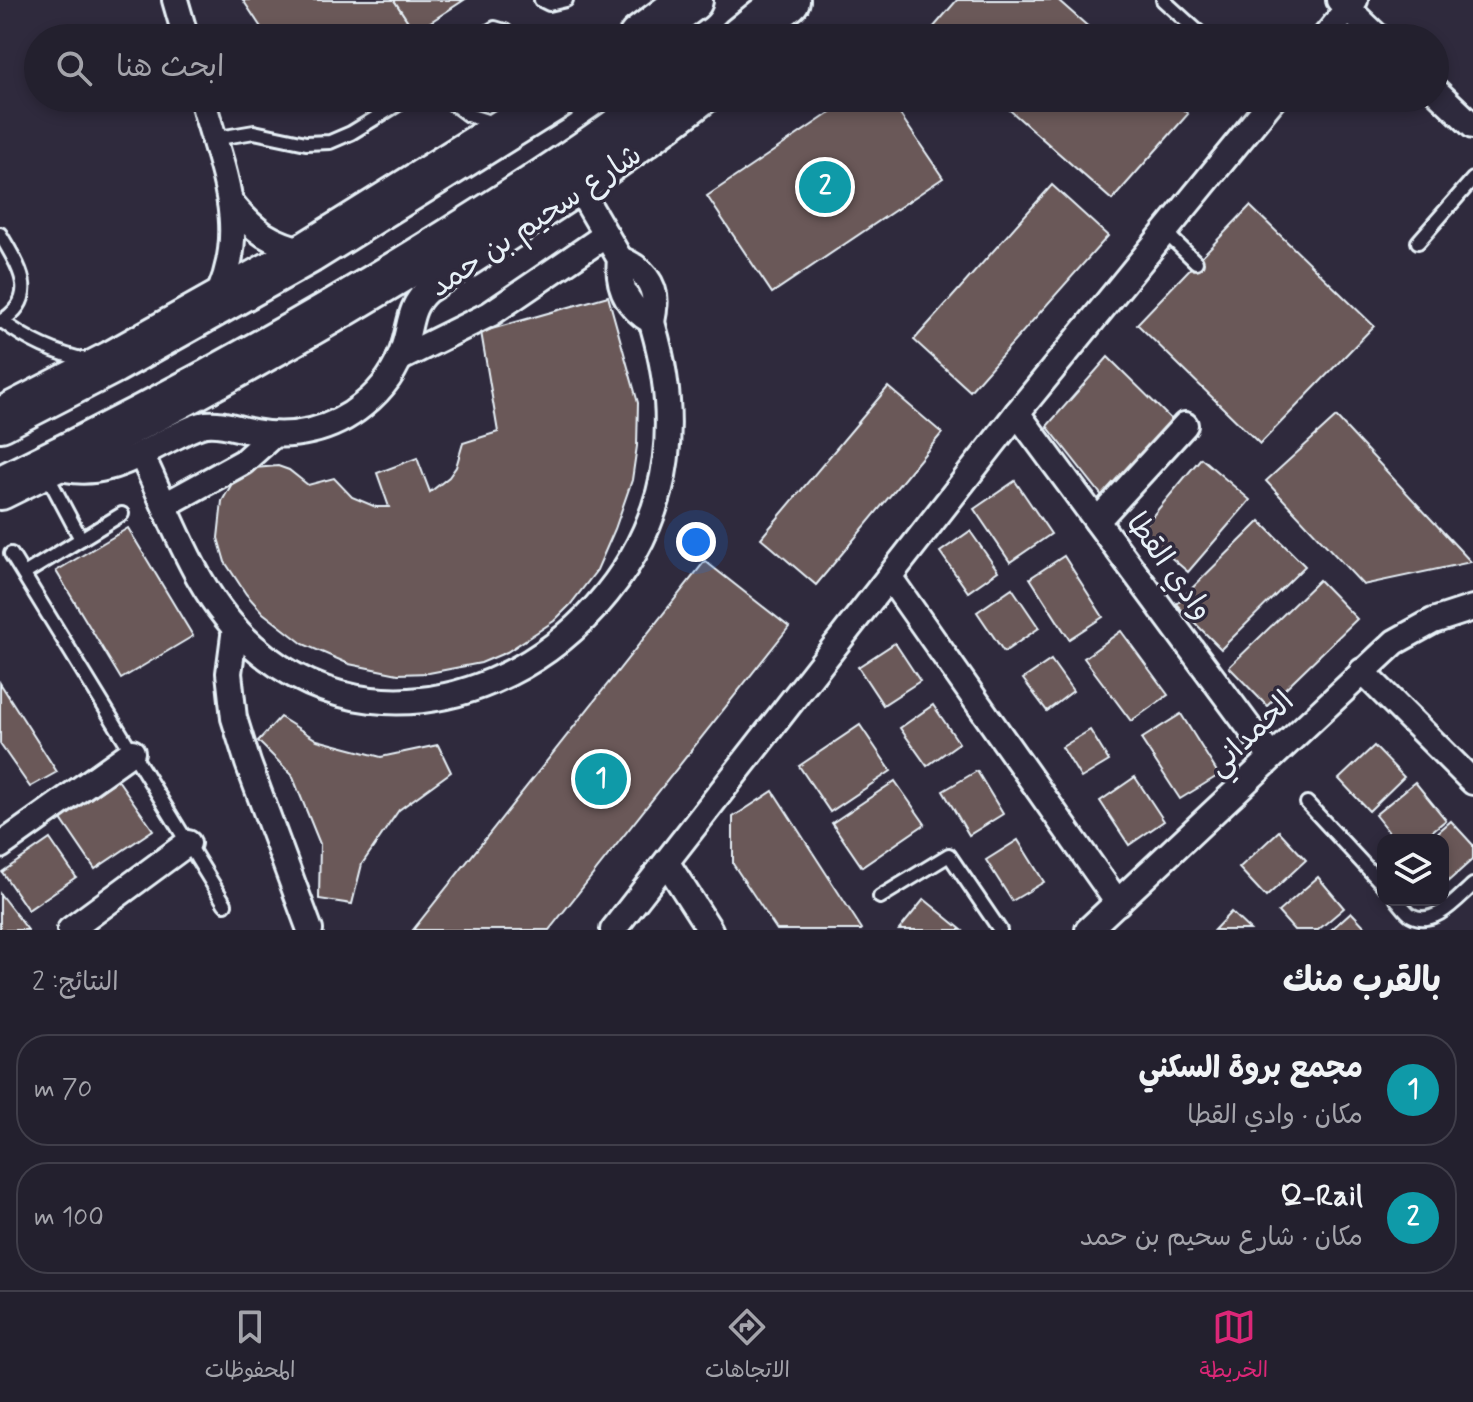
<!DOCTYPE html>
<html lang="ar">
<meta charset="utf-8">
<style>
:root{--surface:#23202e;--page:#2f2d3a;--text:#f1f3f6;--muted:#a3a3aa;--line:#403e4a;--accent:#db2777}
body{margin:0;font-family:Mynerve,"Playpen Sans Arabic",sans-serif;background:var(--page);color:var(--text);direction:rtl}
.controls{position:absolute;right:24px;bottom:24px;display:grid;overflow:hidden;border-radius:16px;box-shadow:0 4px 12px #0003}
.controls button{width:72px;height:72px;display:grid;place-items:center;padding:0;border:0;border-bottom:2px solid var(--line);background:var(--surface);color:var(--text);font:40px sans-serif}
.you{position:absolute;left:696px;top:542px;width:28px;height:28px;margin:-20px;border:6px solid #fff;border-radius:50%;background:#1a73e8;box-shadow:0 0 0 12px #1a73e833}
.badge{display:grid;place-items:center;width:52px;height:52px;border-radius:50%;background:var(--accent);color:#fff;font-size:26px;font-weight:700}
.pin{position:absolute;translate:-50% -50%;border:4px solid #fff;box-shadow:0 2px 8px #0006}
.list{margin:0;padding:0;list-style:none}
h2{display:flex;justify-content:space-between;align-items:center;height:104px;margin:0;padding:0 32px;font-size:34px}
h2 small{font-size:26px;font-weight:400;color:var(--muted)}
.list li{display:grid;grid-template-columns:52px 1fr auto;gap:24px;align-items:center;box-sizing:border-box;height:112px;margin:0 16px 16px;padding:0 16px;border:2px solid var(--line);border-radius:32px}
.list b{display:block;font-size:30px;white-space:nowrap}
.list p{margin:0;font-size:26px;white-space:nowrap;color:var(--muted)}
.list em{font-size:26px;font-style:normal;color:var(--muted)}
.icon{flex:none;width:44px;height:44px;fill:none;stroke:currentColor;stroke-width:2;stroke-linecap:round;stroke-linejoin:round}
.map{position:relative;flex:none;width:1473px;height:930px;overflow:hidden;direction:ltr}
.search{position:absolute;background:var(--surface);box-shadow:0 4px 12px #0003;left:24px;right:24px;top:24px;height:88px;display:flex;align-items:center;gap:20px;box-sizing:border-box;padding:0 28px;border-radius:44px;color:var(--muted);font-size:30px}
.sheet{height:360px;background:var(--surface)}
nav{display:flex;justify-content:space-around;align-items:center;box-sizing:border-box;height:112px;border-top:2px solid var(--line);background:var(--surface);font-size:22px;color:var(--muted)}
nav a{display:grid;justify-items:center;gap:4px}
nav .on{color:var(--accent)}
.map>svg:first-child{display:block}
.building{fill:#6b5958;stroke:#e8f1f8;stroke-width:2}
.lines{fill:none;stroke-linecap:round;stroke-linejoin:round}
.service-casing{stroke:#e8f1f8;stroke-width:18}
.minor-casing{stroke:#e8f1f8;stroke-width:30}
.trunk-casing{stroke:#e8f1f8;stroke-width:48}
.service{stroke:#2f2a3d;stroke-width:12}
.minor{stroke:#2f2a3d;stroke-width:24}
.trunk{stroke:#2f2a3d;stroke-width:42}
.labels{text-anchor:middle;stroke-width:7;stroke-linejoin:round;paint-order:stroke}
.street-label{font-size:30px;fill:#e8f1f8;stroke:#2f2a3d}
</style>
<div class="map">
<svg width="1473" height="930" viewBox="0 0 1473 930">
<rect width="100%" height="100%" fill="#2f2a3d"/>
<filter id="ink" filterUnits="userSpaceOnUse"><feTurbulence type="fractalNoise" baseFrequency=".0125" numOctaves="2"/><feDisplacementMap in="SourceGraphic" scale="16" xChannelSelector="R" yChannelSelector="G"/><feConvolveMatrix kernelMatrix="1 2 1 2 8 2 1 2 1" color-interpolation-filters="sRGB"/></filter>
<g filter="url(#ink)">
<g class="building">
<polygon points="243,0 394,0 415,32 406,38 268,38"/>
<polygon points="394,0 464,0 415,32"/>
<polygon points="957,0 1058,0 1101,38 928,38 926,36"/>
<polygon points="852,98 889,98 943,178 772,293 707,196"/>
<polygon points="996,98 1170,98 1188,114 1112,200"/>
<polygon points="1052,185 1108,236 970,391 914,340"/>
<polygon points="1250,206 1374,326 1260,444 1137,324"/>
<polygon points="608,296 638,403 637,446 632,480 615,529 597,570 570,605 554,621 507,652 481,663 429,673 398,674 349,664 303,644 263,613 246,594 225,562 218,538 222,501 234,480 254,468 278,466 289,470 308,485 334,478 352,497 376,507 389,507 377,473 417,458 430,492 449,477 456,467 463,443 498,432 481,332"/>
<polygon points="1108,357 1177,425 1107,502 1047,426"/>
<polygon points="888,387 942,433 816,585 761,538"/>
<polygon points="1336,417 1471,562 1363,585 1266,481"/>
<polygon points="1201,458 1250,500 1188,572 1140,531"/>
<polygon points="1015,481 1051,534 1010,562 974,509"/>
<polygon points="1260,521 1305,566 1221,649 1176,604"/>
<polygon points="128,528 193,636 121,679 56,571"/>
<polygon points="970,531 998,571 968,592 940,552"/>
<polygon points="1064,556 1103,617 1069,639 1030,578"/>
<polygon points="705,561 789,627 549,930 413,930"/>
<polygon points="1319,580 1357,619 1267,706 1229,667"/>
<polygon points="1012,588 1039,628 1004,652 977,612"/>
<polygon points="1121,631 1168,695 1131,721 1084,658"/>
<polygon points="895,643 920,681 883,705 858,667"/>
<polygon points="1051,660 1073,691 1047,711 1023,679"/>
<polygon points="0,683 57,772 30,787 0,744"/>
<polygon points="933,705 959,743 927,766 900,728"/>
<polygon points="1181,714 1219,775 1180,799 1141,739"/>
<polygon points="280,717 317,740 381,757 438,745 451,772 399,810 362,864 352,904 319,899 320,844 292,775 258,741"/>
<polygon points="860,725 891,771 830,812 799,766"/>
<polygon points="1090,730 1109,761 1081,778 1062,747"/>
<polygon points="1374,746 1404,777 1369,811 1339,779"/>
<polygon points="977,771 1003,814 969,835 943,791"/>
<polygon points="1135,777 1164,821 1129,845 1100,801"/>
<polygon points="118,780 153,830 95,869 61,819"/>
<polygon points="895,781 925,824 862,867 832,823"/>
<polygon points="1415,782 1446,820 1421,840 1395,840 1375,815"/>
<polygon points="773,791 862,929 861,930 777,930 733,864 733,817"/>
<polygon points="1451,821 1473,845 1473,859 1443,886 1443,840 1429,840"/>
<polygon points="1279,831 1306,860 1266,897 1239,868"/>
<polygon points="50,839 76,877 28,910 2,872"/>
<polygon points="1018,840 1044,882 1012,901 986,860"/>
<polygon points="1318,877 1344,908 1318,930 1294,930 1278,912"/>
<polygon points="0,894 28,930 0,930"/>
<polygon points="924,899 962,930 899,930"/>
<polygon points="1231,912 1250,930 1214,930"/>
<polygon points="1351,912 1368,930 1331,930"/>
</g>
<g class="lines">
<g class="service-casing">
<g id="service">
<polyline points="541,0 549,4 566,0"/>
<polyline points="1163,0 1205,38"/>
<polyline points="479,38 495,28 505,31 507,38"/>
<polyline points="445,98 468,115 496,124"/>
<polyline points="213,139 254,132 306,143 330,142 351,133 408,98"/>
<polyline points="1165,232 1196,262"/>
<path d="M 0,234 C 18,266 42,297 0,322"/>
<polyline points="1418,242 1473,179"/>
<path d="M 2,321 C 29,342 56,354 90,361"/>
<polyline points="45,471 81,539"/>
<polyline points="11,554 225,904"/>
<polyline points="24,574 122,514"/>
<polyline points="1307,803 1383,885"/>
<polyline points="880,897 949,855 1000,930"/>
<path d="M 1397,900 C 1401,904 1406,912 1411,915 C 1434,928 1458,898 1473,885"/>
</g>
</g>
<g class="minor-casing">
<g id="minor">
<polyline points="175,0 186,38"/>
<polyline points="1339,0 1379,38"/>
<polyline points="1324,38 1355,0"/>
<polyline points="1435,90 1473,126"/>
<path d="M 202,98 C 222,171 252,231 214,304"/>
<path d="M 581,192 L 620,259 C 617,286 627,307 651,321"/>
<path d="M 230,201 C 254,232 271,243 309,252"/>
<polyline points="399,359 490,314 606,235"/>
<polyline points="1017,413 1271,757"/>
<path d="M 141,454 C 173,520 196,596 253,646 C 398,774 612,662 659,493 C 674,437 669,381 653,326 C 651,319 654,316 654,309 C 658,284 641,267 620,259"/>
<path d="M 52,465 C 97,482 133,458 172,438 C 183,433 194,426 206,424 C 222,422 238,429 254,432 C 292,439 332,431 363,405 C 382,390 397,369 404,346 C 411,325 409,307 427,291 C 522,229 619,170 709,98"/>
<polyline points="165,505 243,462 273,435"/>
<polyline points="1097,521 1185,425"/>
<polyline points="890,578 1118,903"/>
<polyline points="235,628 229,673 234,718 248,763 310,930"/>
<polyline points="1362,671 1473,782"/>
<polyline points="0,846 132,752"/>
<polyline points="667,863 710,930"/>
<polyline points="70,930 188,843"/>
<polyline points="613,930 1017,413 1274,98"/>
<polyline points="1088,930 1395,642 1433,621 1473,608"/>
</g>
</g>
<g class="trunk-casing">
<g id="trunk">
<polyline points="640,38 691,0"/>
<polyline points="741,38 788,0"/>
<polyline points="0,420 113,362 309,252 556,98"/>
<path d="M 0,488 C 155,413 305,331 450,240 C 522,195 594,149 661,98"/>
</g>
</g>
<use href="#service" class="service"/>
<use href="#minor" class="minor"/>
<use href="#trunk" class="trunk"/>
</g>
</g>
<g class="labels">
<g class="street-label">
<text transform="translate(535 220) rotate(-34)" y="10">شارع سحيم بن حمد</text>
<text transform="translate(1170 566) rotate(54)" y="10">وادي القطا</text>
<text transform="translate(1250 733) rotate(-44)" y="10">الحمداني</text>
</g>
</g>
</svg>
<div class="controls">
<button><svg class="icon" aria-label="layers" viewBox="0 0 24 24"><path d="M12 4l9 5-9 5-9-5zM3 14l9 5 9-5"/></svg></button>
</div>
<div class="you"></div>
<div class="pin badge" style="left:601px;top:779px;background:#0f9aa8">1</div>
<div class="pin badge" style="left:825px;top:187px;background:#0f9aa8">2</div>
<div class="search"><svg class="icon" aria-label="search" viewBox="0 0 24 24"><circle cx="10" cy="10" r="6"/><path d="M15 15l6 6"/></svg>ابحث هنا</div>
</div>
<section class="sheet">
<h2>بالقرب منك<small>النتائج: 2</small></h2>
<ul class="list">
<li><span class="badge" style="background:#0f9aa8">1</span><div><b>مجمع بروة السكني</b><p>مكان · وادي القطا</p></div><em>70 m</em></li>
<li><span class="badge" style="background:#0f9aa8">2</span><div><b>Q-Rail</b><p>مكان · شارع سحيم بن حمد</p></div><em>100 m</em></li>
</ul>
</section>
<nav>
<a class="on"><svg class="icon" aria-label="map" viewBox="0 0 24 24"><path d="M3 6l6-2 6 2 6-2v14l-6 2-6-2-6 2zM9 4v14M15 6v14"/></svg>الخريطة</a>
<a><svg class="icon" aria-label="directions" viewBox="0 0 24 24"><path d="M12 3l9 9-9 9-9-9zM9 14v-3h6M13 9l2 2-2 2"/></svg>الاتجاهات</a>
<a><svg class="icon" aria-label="saved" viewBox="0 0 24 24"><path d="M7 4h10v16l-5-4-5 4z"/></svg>المحفوظات</a>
</nav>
